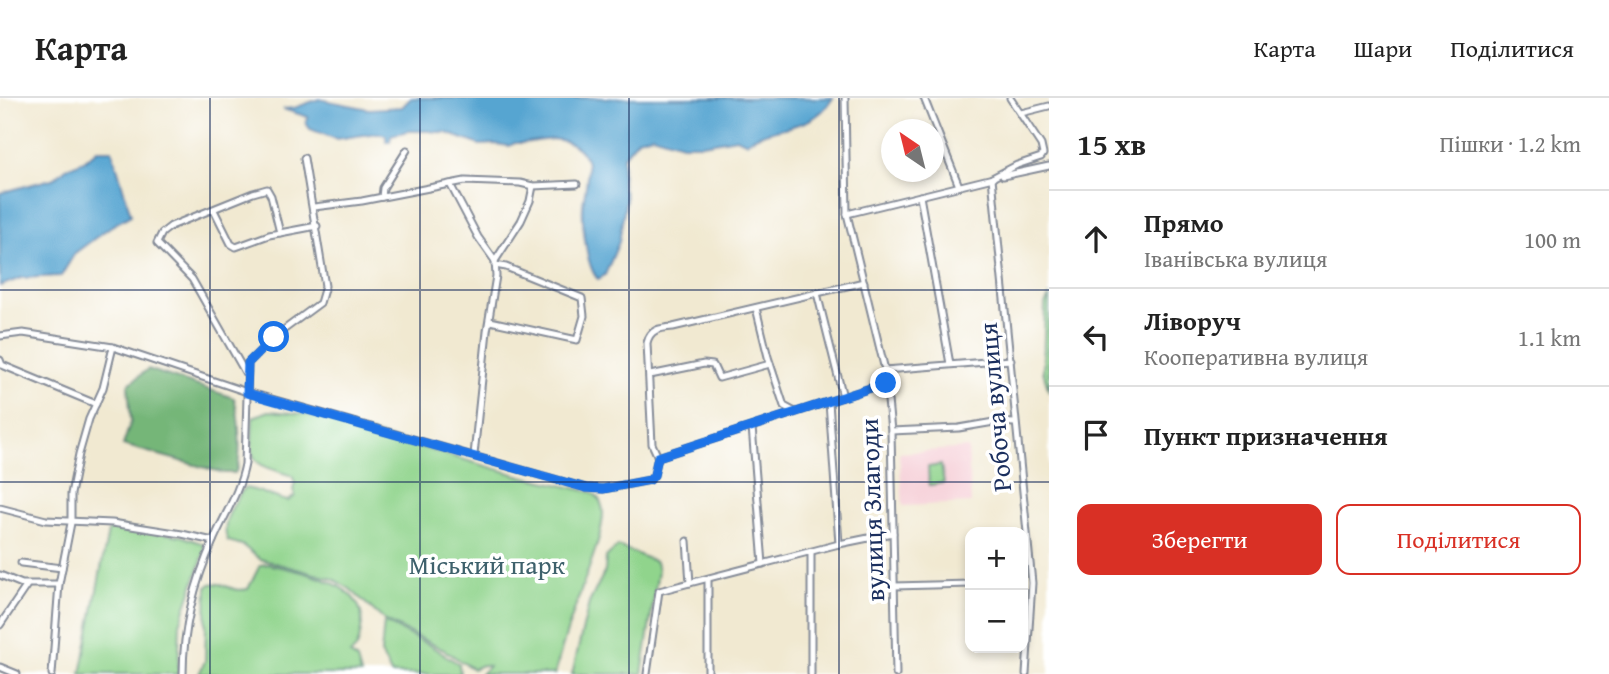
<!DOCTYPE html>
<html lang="uk">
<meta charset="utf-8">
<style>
:root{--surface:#fff;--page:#f6f6f6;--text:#222;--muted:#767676;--line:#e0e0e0;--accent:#d93025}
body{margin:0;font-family:"Gentium Book Plus",serif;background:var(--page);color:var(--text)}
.controls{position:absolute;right:21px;bottom:21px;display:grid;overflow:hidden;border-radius:14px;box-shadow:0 4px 10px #0003}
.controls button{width:63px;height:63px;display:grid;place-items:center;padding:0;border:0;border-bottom:2px solid var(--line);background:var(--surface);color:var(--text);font:35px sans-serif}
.compass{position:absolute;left:881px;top:21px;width:63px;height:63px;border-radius:50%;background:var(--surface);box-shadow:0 4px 10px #0003;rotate:325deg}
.stop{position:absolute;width:21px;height:21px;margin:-16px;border:5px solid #1a73e8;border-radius:50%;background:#fff}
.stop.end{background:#1a73e8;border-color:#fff;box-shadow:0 2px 7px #0008}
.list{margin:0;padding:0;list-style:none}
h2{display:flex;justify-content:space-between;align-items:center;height:91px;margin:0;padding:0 28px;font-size:30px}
h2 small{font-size:23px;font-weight:400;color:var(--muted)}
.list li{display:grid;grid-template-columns:46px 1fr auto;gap:21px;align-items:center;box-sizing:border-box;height:98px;padding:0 28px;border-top:2px solid var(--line)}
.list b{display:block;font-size:26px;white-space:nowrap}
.list p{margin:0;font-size:23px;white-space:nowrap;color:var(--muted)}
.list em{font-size:23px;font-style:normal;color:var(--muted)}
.actions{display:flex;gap:14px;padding:21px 28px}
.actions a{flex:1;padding:16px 0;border:2px solid var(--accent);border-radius:14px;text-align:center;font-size:24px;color:var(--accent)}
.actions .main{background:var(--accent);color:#fff}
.icon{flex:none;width:38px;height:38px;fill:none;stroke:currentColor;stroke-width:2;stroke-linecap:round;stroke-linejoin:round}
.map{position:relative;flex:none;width:1049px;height:576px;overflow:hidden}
header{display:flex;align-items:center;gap:42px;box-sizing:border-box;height:98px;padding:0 35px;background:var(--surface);border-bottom:2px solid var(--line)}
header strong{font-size:33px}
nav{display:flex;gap:38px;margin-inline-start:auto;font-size:24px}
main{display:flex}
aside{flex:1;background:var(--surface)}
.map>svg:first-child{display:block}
.built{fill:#f6cfd7}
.green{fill:#90d48c;stroke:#568275;stroke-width:2}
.forest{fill:#74b678;stroke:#48726b;stroke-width:2}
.water{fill:#57a5d1;stroke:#396a98;stroke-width:2}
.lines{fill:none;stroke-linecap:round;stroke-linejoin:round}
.street-casing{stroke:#868c98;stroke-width:9}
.street{stroke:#fff;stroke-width:5}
.route{stroke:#1a73e8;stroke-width:9}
.grid{fill:none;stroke:#1b2f5e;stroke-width:2;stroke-opacity:0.55}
.labels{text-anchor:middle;stroke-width:7;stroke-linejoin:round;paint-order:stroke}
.street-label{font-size:26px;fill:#1b2f5e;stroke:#fff}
.park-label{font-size:26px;fill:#3e616c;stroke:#fff}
</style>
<header>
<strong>Карта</strong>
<nav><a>Карта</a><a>Шари</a><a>Поділитися</a></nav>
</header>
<main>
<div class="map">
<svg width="1049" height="576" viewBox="0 0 1049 576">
<rect width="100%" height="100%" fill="#fff"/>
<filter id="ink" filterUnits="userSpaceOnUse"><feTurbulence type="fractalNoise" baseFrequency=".0143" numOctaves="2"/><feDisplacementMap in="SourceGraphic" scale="14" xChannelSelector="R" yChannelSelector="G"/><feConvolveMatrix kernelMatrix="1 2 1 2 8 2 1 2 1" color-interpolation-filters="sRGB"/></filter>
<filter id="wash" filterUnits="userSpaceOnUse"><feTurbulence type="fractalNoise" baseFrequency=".00686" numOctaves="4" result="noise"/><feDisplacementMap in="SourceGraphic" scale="28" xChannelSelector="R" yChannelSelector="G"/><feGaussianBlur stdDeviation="1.57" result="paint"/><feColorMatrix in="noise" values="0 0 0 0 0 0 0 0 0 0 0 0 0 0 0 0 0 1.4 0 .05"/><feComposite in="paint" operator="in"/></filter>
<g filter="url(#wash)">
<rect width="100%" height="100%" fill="#f1e9d1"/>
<polygon class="built" points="968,350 971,405 903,408 899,355"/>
<g class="green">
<polygon points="1049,199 1049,294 1043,273 1045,206"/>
<path d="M 269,313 L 305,316 L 517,377 L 591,394 C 600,399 603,406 603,416 C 602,436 594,455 588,473 C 576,507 563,541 555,576 L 481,576 L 489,568 L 482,567 L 473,571 L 444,552 L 384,522 L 350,491 L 333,481 L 260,461 L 242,447 L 228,443 C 219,426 235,404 244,390 C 257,391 274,400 288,403 L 295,398 L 293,392 L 295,384 L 292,378 C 247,363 251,367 253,319 Z"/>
<polygon points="941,367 944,385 929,387 928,369"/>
<polygon points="113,428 181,438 204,446 204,455 180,526 178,576 81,576 108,434"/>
<polygon points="618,448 656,464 658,473 642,576 572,576 589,505 605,473 606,459"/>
<path d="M 269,466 C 302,475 371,484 361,532 C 359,542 359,551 350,556 L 357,562 L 361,576 L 199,576 L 205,563 L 207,489 L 210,486 C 226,483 229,495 248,491 L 260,467 Z"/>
<polygon points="384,524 429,547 459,566 460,576 391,576 381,555"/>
</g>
<path class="forest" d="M 148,271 L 234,300 C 239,314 243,363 235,375 L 224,375 L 123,347 L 131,323 L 128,287 Z"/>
<g class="water">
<path d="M 411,0 L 833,0 C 811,36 773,25 746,44 L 736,40 L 703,46 L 682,46 L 652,37 L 638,41 L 623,59 L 622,85 L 626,101 L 619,144 L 605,177 L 598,181 C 586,170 582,124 583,107 C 586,81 598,54 564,43 C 547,38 532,46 515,45 L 509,48 L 495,46 L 480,47 L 447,35 L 429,33 L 408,33 L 391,37 L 390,43 L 386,44 L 386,37 L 377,35 L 336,41 L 310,31 L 306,25 L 308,19 L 283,11 L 294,10 L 319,1 L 369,11 L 402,9 Z"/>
<polygon points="97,52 112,52 131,117 110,129 75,155 61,178 21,180 0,188 0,95 55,80 66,70 84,63"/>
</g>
</g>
<g filter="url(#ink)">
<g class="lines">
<g class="street-casing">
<g id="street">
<polyline points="845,0 847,116 885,272 891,333 896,576"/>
<polyline points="924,0 959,88"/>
<polyline points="1010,0 1041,47 1043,56 1041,59 1017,67 992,80 1032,485 1026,576"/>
<polyline points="1021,15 1049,8"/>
<polyline points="1003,78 1049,68"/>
<polyline points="450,86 478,139 495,163"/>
<polyline points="920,98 950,266"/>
<polyline points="382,99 383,90 407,52"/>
<polyline points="314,109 362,103 465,83 520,85 533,88 577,86"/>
<polyline points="214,112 231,146 236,149 269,137 317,128"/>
<polyline points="847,116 993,80"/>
<polyline points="817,195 843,299"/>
<polyline points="756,210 768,259 784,308 795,314"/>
<polyline points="490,223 577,242 584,218 582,200 506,169 495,167"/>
<polyline points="0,238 23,235 113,249 247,294 586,390 603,391 650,382 654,377 658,359"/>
<polyline points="0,262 2,267 96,306"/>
<polyline points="885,272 1011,262"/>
<polyline points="246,276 192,181 157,145 162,135 171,128 253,95 267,91 271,98 280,135"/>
<polyline points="650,277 704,266 713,267 719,280 770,266"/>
<polyline points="829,304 839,446"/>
<polyline points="752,329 763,466"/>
<polyline points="891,333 959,330 994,324 1015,325"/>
<polyline points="474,357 487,233 496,178 495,163 521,123 530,103 533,88"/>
<path d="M 658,359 L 652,346 L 647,245 C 650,231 660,230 673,229 L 864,184"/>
<polyline points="658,359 886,285"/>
<polyline points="0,410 46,422 112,425 182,436 213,443"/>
<polyline points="687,443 690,485"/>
<polyline points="811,454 811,576"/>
<polyline points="21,465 62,470"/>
<polyline points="0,477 22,486 59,486"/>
<polyline points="708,481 708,576"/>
<polyline points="894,488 970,486"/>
<polyline points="0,527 27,487"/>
<polyline points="0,569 17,576"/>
<polyline points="52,576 59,486 71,425 71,396 79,356 89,321 103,290 113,249"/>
<path d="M 183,576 C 183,530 195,483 214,441 C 225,416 240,393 245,366 L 248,265 L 274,239 L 320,205 L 325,188 L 304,60"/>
<polyline points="647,576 659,493 839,446 893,435"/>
</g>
</g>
<use href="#street" class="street"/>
</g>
</g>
<g class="lines" filter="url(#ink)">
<polyline class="route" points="274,239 248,265 247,295 586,390 603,391 650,382 654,377 658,359 886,285"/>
</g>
<path class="grid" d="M 210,0 L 210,576M 420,0 L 420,576M 629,0 L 629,576M 839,0 L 839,576M 0,192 L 1049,192M 0,384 L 1049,384"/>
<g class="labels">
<g class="street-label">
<text transform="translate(995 309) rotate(-95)" y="9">Робоча вулиця</text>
<text transform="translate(872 412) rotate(-92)" y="9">вулиця Злагоди</text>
</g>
<g class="park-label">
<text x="487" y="476">Міський парк</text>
</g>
</g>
</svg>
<div class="controls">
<button>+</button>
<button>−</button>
</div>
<svg class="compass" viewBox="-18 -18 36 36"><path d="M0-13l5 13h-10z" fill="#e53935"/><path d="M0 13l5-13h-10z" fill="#767676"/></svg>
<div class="stop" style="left:274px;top:239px"></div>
<div class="stop end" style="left:886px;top:285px"></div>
</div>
<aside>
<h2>15 хв<small>Пішки · 1.2 km</small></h2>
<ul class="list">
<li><svg class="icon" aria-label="ahead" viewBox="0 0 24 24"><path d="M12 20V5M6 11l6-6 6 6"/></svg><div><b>Прямо</b><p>Іванівська вулиця</p></div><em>100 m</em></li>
<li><svg class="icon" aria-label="left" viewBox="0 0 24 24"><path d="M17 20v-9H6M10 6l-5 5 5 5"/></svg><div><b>Ліворуч</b><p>Кооперативна вулиця</p></div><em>1.1 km</em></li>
<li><svg class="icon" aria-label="arrive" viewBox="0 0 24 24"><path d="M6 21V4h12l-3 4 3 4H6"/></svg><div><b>Пункт призначення</b></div></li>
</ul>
<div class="actions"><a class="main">Зберегти</a><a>Поділитися</a></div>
</aside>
</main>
